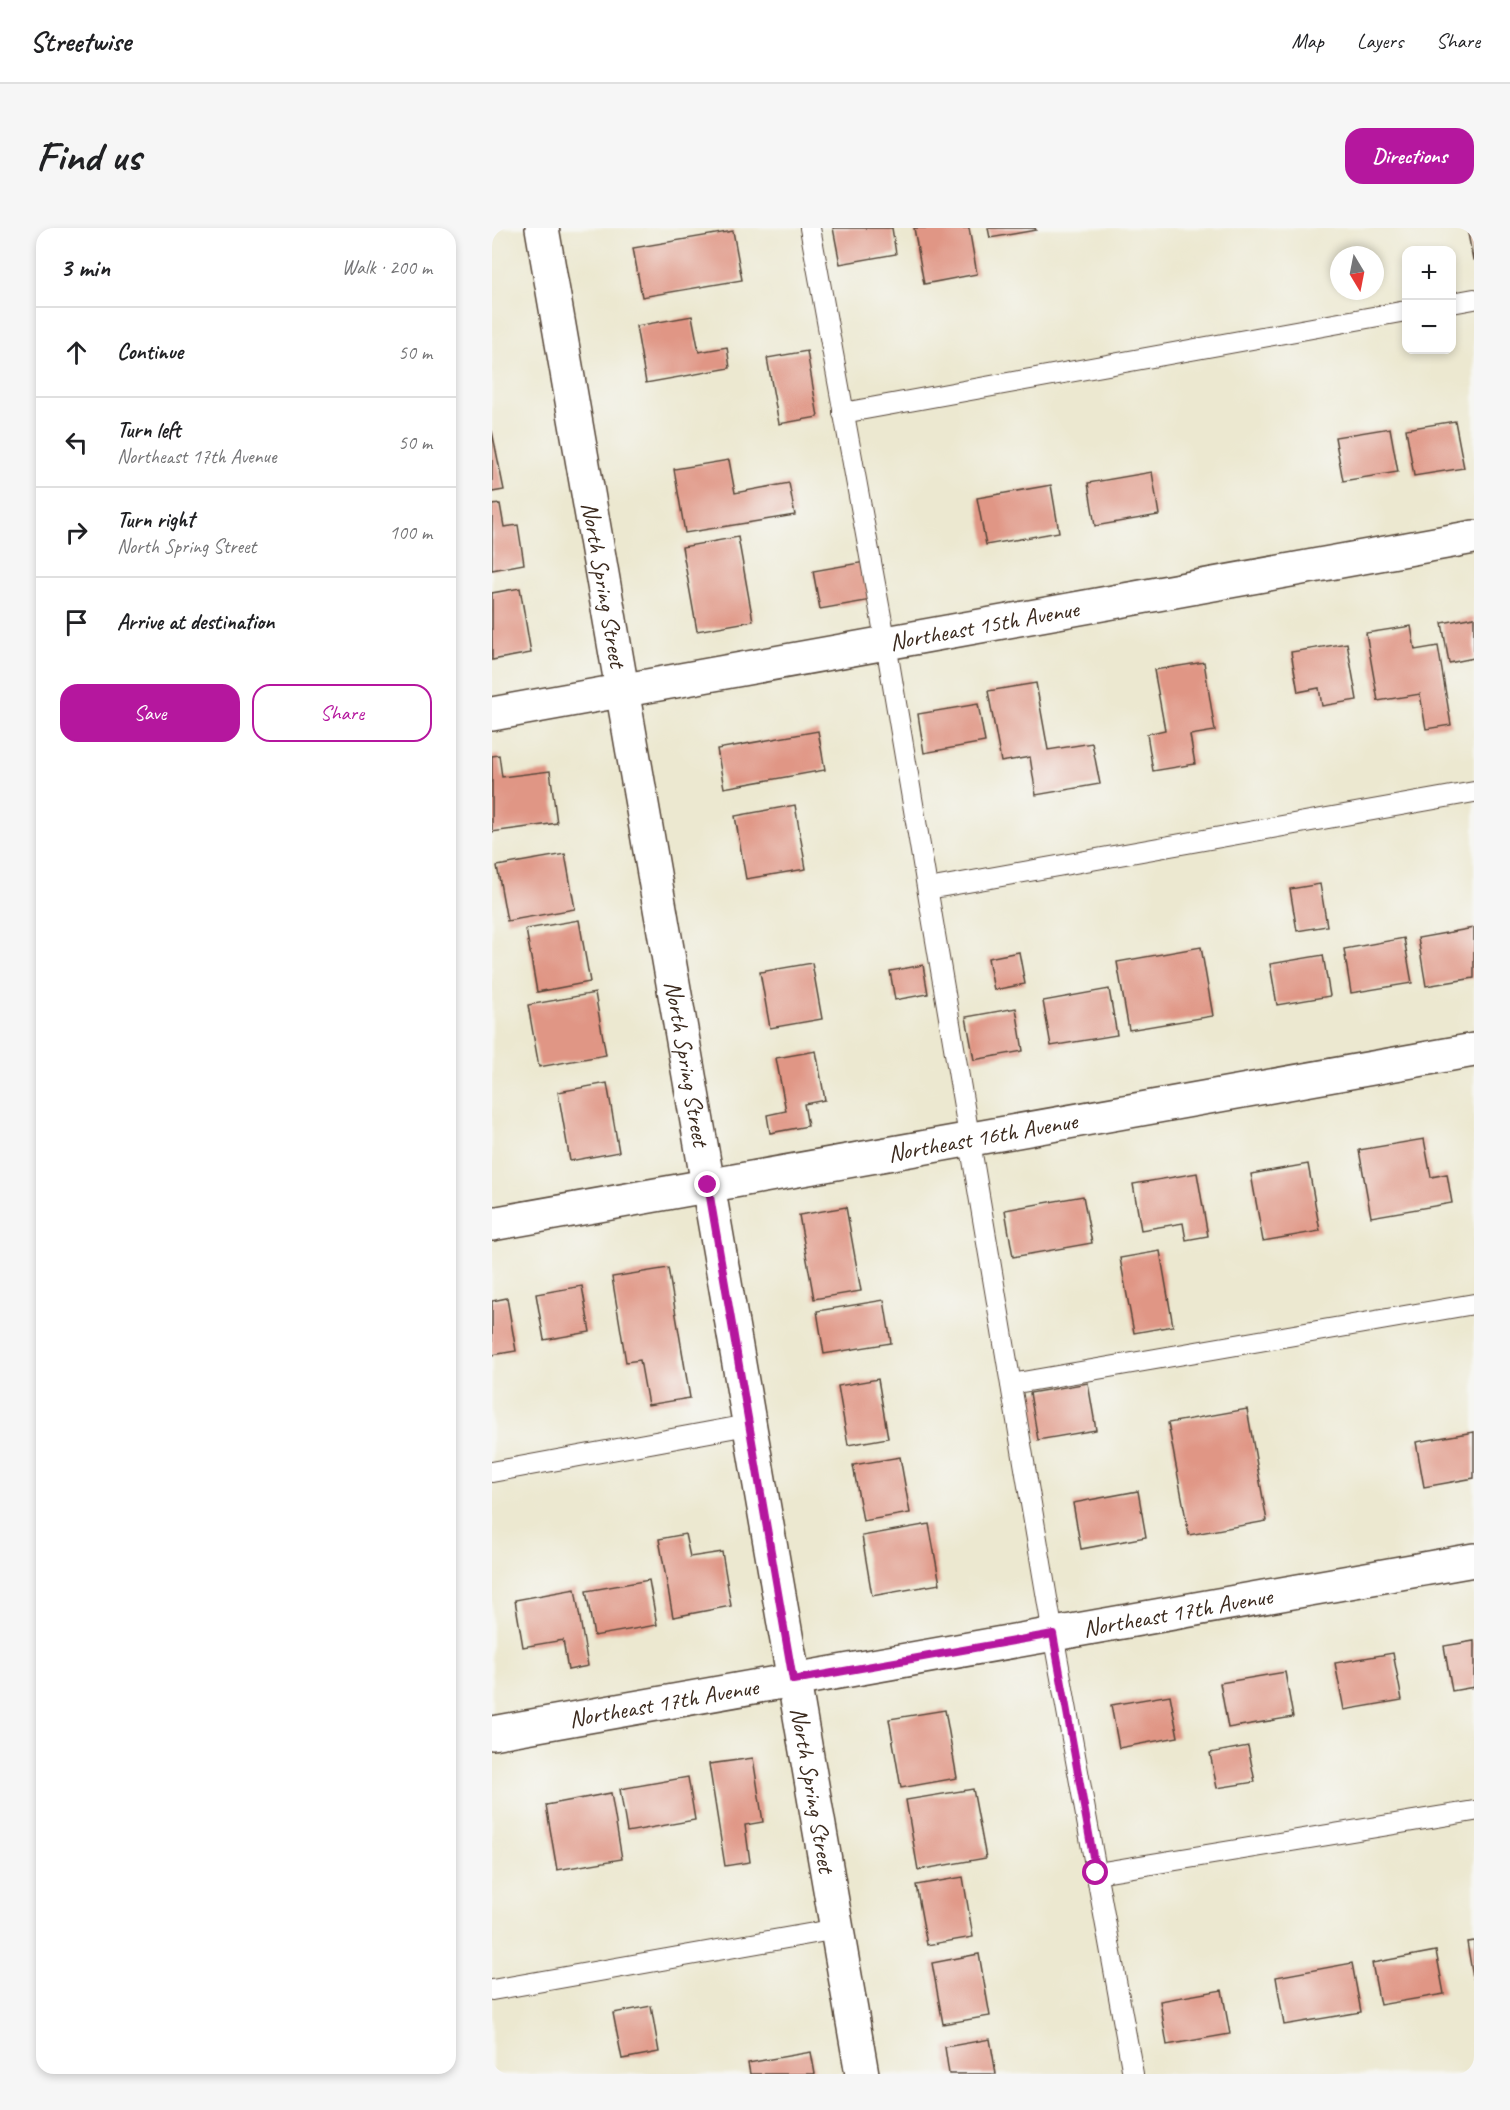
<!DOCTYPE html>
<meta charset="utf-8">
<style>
:root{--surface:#fff;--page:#f6f6f6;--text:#202124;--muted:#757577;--line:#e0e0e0;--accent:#b5179e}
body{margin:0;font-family:Caveat,sans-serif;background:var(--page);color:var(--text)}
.controls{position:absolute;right:18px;top:18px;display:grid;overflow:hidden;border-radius:12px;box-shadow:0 3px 9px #0003}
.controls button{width:54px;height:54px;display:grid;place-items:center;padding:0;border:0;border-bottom:2px solid var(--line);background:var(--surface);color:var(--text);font:30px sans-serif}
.compass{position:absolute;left:838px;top:18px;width:54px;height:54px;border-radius:50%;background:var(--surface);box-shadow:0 3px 9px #0003;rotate:170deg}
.stop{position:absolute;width:18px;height:18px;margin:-14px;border:4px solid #b5179e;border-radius:50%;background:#fff}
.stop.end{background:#b5179e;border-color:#fff;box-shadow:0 2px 6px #0008}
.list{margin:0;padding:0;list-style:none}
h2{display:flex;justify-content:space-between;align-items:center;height:78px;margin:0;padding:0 24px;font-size:26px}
h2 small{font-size:20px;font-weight:400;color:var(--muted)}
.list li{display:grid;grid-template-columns:39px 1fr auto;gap:18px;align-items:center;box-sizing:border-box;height:90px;padding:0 24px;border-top:2px solid var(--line)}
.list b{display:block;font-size:22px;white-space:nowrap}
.list p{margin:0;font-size:20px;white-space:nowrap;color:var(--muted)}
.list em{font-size:20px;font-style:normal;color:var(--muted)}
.actions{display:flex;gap:12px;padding:18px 24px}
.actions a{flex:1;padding:14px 0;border:2px solid var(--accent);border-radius:18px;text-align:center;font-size:21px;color:var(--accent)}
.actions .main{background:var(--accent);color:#fff}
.icon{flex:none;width:33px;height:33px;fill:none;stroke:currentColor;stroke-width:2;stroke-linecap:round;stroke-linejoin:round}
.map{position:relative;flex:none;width:982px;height:1846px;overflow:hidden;border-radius:18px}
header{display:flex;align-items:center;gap:36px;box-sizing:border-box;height:84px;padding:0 30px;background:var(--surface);border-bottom:2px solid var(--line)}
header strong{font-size:28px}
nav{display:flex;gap:33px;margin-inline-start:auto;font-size:21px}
.intro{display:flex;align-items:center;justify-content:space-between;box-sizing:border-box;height:144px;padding:0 36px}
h1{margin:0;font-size:42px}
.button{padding:15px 27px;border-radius:18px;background:var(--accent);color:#fff;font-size:21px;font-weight:700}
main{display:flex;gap:36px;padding:0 36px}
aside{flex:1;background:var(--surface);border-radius:18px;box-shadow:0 3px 9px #0003}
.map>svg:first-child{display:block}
.building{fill:#e09685}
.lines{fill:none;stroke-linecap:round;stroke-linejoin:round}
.service-casing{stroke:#564639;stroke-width:22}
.minor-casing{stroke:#564639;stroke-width:36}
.tertiary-casing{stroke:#564639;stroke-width:36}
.service{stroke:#fff;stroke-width:20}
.minor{stroke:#fff;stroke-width:33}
.tertiary{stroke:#fff;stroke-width:33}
.route{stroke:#b5179e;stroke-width:8}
.labels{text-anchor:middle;stroke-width:4.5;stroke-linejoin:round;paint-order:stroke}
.street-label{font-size:24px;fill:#3b2a1e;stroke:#f6f6f2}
</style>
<header>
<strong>Streetwise</strong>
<nav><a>Map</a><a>Layers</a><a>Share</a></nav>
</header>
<div class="intro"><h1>Find us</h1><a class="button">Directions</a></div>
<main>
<aside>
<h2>3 min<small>Walk · 200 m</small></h2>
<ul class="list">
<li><svg class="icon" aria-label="ahead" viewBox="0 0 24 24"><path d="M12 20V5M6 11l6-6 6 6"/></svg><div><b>Continue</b></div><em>50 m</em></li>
<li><svg class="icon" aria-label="left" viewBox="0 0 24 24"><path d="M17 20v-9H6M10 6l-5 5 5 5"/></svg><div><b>Turn left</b><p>Northeast 17th Avenue</p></div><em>50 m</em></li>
<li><svg class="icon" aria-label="right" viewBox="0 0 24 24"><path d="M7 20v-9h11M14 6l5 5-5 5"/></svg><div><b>Turn right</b><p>North Spring Street</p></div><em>100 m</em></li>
<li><svg class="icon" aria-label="arrive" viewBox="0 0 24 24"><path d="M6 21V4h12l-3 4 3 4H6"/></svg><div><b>Arrive at destination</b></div></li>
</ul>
<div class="actions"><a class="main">Save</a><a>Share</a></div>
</aside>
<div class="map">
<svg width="982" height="1846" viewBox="0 0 982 1846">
<rect width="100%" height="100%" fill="#f6f6f2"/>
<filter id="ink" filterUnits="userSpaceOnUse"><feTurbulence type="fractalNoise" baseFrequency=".0167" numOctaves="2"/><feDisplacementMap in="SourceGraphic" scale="12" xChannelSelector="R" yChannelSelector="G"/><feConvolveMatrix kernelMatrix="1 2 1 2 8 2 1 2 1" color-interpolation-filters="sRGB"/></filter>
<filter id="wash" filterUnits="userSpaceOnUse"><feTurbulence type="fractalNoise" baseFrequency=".008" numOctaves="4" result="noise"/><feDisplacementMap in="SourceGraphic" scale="24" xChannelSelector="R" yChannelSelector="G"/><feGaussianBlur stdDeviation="1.35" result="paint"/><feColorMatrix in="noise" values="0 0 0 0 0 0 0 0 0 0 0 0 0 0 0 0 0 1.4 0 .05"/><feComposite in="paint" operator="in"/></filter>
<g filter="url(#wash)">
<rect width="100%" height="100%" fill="#ece8d0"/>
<g id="blocks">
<g class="building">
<polygon points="341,0 400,0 404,26 348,36"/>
<polygon points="422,0 477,0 485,46 432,56"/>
<polygon points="496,0 543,0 544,2 498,10"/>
<polygon points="975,0 982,0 982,32 981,32"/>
<polygon points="241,3 250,52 150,69 141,20"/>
<polygon points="200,88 207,124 235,119 238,140 154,155 144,98"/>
<polygon points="315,123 326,189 287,196 275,130"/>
<polygon points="963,193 972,240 922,248 914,201"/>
<polygon points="898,200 906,244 851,253 843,209"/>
<polygon points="0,203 12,262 0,264"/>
<polygon points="237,232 243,265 297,255 303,287 193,305 182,241"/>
<polygon points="660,244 667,287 603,298 596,255"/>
<polygon points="559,257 567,304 494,317 485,270"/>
<polygon points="8,276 12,299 26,297 32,336 0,342 0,277"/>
<polygon points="246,309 261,393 205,403 190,319"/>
<polygon points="373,334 380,372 328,381 321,343"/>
<polygon points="28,360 39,425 0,432 0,365"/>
<polygon points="982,389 982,430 957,435 950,395"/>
<polygon points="919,398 923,422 946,418 959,497 934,501 928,466 886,473 874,405"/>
<polygon points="855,415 865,472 830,478 827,460 806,464 799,424"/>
<polygon points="712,434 723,503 698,507 703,536 661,543 655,506 673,502 662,442"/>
<polygon points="544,455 556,522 600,515 608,556 544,567 538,529 509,534 496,463"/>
<polygon points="486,476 493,514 432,525 426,486"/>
<polygon points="326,503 333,542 232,560 225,521"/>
<polygon points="7,527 10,549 58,543 65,595 0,604 0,528"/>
<polygon points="303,577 314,641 254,651 243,588"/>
<polygon points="73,626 83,681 15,693 5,638"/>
<polygon points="828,656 835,698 805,703 798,661"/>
<polygon points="87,692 98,754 45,764 34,701"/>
<polygon points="982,700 982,750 934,758 926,710"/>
<polygon points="912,710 920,755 859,765 852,721"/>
<polygon points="709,719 721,788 637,802 625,734"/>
<polygon points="527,724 533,756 502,762 496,730"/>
<polygon points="831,727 838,768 785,777 778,736"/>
<polygon points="320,735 330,791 278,800 268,744"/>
<polygon points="431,737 436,766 403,772 398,743"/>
<polygon points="617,761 625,807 559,818 551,773"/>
<polygon points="103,765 114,827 47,839 36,777"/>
<polygon points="524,780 531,823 482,832 474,789"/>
<polygon points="324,823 333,872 312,876 316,898 278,905 275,887 294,883 284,830"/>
<polygon points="115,855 127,924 78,933 66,864"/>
<polygon points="932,911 939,949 955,946 960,975 879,989 867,922"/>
<polygon points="816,936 828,1003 771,1013 759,946"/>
<polygon points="705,945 716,1008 694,1012 691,995 649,1002 641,956"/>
<polygon points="591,968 600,1015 521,1029 513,982"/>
<polygon points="354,979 369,1063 322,1071 307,987"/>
<polygon points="668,1023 681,1098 642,1105 628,1030"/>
<polygon points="176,1040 198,1170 156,1177 148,1132 134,1134 120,1049"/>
<polygon points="90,1058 98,1104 52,1112 44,1066"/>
<polygon points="15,1070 24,1123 0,1127 0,1073"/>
<polygon points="392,1072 399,1115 332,1126 325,1083"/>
<polygon points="386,1151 396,1210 356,1217 346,1158"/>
<polygon points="596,1155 604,1202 546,1212 538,1165"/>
<polygon points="755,1181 775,1293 697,1307 676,1195"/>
<polygon points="982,1204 982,1250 932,1259 924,1214"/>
<polygon points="408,1229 418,1285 371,1293 361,1237"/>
<polygon points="646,1263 654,1309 589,1321 581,1275"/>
<polygon points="437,1296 448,1356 380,1368 370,1308"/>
<polygon points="193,1306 198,1329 230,1324 239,1378 181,1389 167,1311"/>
<polygon points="157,1352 165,1397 102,1408 94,1363"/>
<polygon points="83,1361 96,1438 76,1442 71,1412 31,1419 23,1372"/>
<polygon points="982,1413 982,1459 960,1463 952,1418"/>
<polygon points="901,1425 910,1472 852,1482 843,1435"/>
<polygon points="793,1444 801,1489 736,1500 728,1455"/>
<polygon points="678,1467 686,1509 627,1520 619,1477"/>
<polygon points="453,1482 465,1550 409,1560 397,1491"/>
<polygon points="756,1518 763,1554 725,1560 718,1525"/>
<polygon points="261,1530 271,1594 253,1597 258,1634 233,1638 217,1536"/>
<polygon points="196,1549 203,1592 135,1604 128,1561"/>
<polygon points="481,1561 494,1630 426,1642 414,1572"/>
<polygon points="119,1565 130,1631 65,1642 54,1577"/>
<polygon points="471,1649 481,1709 435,1717 424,1657"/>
<polygon points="982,1713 982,1750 981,1750 975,1714"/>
<polygon points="944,1723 952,1766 888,1777 880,1735"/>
<polygon points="487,1726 498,1788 451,1796 440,1735"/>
<polygon points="860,1735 869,1784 792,1797 784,1749"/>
<polygon points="730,1762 738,1806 675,1817 668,1773"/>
<polygon points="159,1778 167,1824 130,1831 121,1785"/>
<polygon points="498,1811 504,1846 457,1846 453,1819"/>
<polygon points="319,1824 323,1846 258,1846 256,1835"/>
</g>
</g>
</g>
<g filter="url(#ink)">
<use href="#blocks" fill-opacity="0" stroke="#564639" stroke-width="1.5"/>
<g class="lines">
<g class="service-casing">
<g id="service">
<polyline points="318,0 394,416 561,1406 641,1846"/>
<polyline points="960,75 982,71"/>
<polyline points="351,185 914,83"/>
<polyline points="436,661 982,564"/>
<polyline points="519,1156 982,1076"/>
<polyline points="0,1244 256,1197"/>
<polyline points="605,1645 982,1583"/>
<polyline points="0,1762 345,1701"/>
</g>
</g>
<g class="minor-casing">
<g id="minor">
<path id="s1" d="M 50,0 L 216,957"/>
<path id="s2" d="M 0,486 L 982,309"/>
<path id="s3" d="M 0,1505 L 982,1332"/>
</g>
</g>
<g class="tertiary-casing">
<g id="tertiary">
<path id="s4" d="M 216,957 L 370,1846"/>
<path id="s5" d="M 0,996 L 982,822"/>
</g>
</g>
<use href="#service" class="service"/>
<use href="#minor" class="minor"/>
<use href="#tertiary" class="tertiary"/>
</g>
</g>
<g class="lines" filter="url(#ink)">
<polyline class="route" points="216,957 301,1452 561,1406 604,1645"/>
</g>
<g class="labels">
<g class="street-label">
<text dy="8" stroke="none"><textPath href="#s1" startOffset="362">North Spring Street</textPath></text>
<text dy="8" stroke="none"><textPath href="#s2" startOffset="500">Northeast 15th Avenue</textPath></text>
<text dy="8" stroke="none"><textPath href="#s1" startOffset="848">North Spring Street</textPath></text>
<text dy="8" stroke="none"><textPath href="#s5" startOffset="498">Northeast 16th Avenue</textPath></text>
<text dy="8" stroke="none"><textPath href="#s3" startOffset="696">Northeast 17th Avenue</textPath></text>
<text dy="8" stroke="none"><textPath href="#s3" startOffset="174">Northeast 17th Avenue</textPath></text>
<text dy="8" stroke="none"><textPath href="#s4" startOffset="614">North Spring Street</textPath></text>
</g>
</g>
</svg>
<div class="controls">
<button>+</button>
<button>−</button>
</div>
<svg class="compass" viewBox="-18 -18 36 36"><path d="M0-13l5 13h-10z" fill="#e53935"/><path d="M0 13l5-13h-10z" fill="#757577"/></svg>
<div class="stop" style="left:604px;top:1645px"></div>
<div class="stop end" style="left:216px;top:957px"></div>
</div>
</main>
